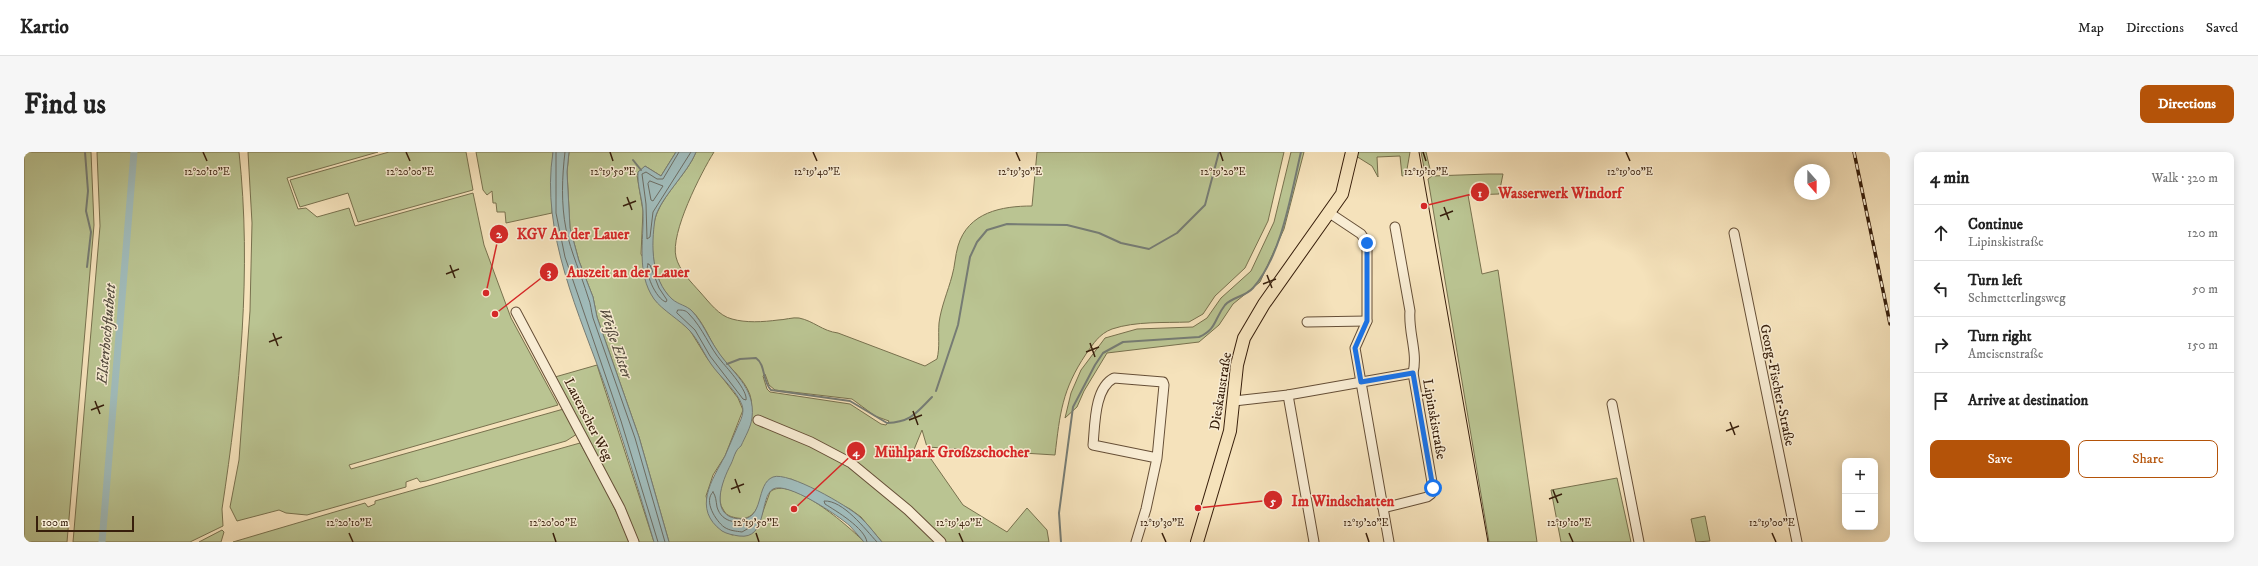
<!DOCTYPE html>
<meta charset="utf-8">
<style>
:root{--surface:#fff;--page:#f6f6f6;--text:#222;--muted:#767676;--line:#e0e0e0;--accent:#b45309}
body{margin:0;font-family:"IM FELL DW Pica",serif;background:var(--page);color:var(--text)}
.controls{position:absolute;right:12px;bottom:12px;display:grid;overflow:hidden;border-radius:8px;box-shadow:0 2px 10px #0003}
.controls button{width:36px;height:36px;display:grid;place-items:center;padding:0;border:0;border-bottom:1px solid var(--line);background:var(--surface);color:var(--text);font:20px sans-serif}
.compass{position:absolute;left:1770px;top:12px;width:36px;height:36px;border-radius:50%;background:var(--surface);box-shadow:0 2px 10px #0003;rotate:159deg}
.scale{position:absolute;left:12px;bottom:10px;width:98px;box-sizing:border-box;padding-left:4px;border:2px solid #371e0b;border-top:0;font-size:11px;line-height:14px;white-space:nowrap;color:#371e0b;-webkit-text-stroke:3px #f8ecd3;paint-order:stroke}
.stop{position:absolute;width:12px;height:12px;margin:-9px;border:3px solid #1a73e8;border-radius:50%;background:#fff}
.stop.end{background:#1a73e8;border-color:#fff;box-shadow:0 1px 4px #0008}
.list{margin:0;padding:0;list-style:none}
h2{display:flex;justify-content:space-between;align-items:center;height:52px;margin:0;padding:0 16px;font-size:17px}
h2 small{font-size:13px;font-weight:400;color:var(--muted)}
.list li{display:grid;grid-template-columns:26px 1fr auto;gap:12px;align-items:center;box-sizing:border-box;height:56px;padding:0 16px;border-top:1px solid var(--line)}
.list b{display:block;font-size:15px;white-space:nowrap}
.list p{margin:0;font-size:13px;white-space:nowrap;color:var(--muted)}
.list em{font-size:13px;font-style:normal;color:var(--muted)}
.actions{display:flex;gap:8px;padding:12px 16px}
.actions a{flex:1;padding:9px 0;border:1px solid var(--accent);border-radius:8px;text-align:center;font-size:14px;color:var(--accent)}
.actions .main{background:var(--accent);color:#fff}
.icon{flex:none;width:22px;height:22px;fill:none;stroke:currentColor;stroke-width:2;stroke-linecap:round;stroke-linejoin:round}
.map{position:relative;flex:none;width:1866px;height:390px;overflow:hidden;border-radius:8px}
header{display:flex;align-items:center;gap:24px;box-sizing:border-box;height:56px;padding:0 20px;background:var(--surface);border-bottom:1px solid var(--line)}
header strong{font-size:19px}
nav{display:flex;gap:22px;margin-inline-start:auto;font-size:14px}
.intro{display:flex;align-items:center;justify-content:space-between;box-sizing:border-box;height:96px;padding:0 24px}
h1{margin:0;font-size:28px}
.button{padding:10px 18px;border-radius:8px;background:var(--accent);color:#fff;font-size:14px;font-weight:700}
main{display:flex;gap:24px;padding:0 24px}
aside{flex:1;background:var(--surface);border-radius:8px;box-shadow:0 2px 10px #0003}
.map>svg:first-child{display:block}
.green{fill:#bac492;stroke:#78714e;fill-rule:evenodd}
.water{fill:#a0bbba;stroke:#767c74}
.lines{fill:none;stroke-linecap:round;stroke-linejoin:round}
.shore{stroke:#6c6c62;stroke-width:1}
.stream{stroke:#767c74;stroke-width:2}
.canal{stroke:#a0bbba;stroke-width:7}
.minor-casing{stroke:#664f37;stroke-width:11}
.major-casing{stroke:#371e0b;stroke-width:14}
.minor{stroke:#f8ecd3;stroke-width:9}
.major{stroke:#f5e2bb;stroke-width:12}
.tram{stroke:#371e0b;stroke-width:1}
.rail-casing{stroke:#371e0b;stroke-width:3.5}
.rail{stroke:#f8ecd3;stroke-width:2;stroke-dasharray:6;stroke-linecap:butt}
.route{stroke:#1a73e8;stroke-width:5}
.ticks{fill:none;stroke:#371e0b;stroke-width:1.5}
.labels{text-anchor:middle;stroke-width:3;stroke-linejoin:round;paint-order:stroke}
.street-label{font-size:14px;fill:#371e0b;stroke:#f8ecd3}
.water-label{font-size:15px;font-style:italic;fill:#564d40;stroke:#f8ecd3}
.ticks-label{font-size:10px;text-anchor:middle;fill:#371e0b;stroke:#f8ecd3;stroke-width:3;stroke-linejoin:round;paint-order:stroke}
.leader{fill:none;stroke:#d62828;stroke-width:1.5}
.callout-dot{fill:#d62828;stroke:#f8ecd3;stroke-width:1.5}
.mark-label{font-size:12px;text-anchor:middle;font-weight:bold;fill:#fff}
.callout-label{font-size:15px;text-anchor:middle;font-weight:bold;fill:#d62828;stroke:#f8ecd3;stroke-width:3;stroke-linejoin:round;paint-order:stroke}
</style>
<header>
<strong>Kartio</strong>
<nav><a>Map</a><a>Directions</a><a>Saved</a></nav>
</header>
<div class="intro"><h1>Find us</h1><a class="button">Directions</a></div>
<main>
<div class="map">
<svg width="1866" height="390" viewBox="0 0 1866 390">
<rect width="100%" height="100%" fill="#f5e2bb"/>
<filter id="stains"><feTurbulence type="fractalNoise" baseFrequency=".005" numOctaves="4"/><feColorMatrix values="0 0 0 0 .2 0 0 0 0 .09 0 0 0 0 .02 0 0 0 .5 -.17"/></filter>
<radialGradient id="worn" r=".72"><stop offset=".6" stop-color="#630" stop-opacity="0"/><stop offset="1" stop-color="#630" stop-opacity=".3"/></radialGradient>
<g class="green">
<polygon points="0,0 67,0 70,73 43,390 0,390"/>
<path d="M 73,0 L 215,0 C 228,119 216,239 198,357 L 199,374 L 166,390 L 49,390 L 76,74 Z"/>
<polygon points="224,0 354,0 263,26 274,57 282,56 293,65 325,56 331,74 449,41 460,93 487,166 534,253 325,313 327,317 536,258 540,257 553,282 542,289 402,329 396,330 393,326 382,330 382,335 283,363 262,361 255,358 213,369 206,355 215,308 226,159 228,71"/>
<polygon points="365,0 442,0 449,38 334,70 324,41 276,55 266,28"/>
<polygon points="452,0 529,0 528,61 482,71 481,60 473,60 472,51 469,51 468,39 463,43 459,38"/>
<path d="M 545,0 L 652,0 L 637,24 L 621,14 L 613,23 L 619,59 L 617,102 L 650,163 L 667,180 L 683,206 L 714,246 L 719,258 L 701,304 L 689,323 L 682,344 L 688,368 L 708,383 L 733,376 L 746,340 C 765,322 826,375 840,390 L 645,390 L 615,285 L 573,165 L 569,145 L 555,109 L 546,76 L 543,20 Z"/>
<path d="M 672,0 L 690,0 C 677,21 646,81 652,105 C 655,118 667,130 676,140 C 685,150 695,164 708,167 C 722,171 739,170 754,168 C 760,168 769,165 775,166 C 790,169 798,179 814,181 L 901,214 L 913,207 C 916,195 914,184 915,171 C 917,155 924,139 928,124 C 931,114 931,104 934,94 C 944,60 978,54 1008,54 L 1013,0 L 1260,0 L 1244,69 L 1221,116 L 1191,144 L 1179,162 L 1165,170 C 1140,171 1112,169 1088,177 C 1075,182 1070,191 1062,202 C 1038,238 1036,261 1031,303 L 903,295 L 898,278 L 889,300 L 907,307 L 939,353 L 983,380 L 1003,356 L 1023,378 L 1025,390 L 858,390 L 837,365 L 826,357 L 767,327 L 741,334 C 736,348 733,370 713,366 C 708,365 703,364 700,359 C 680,333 738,275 726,243 C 720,225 701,213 692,197 C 684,184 679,170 668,159 C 663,155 659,155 654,153 C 650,150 646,146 643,142 C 628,125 624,83 633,61 C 642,39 663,22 672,0 ZM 741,222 L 745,233 L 751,238 L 828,247 L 851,264 L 865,269 L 862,273 L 857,272 L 826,252 L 746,240 L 743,237 L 739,224 Z"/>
<polygon points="1267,0 1280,0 1260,77 1236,130 1209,152 1195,173 1175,190 1083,201 1060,239 1053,255 1041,266 1047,241 1057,218 1081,186 1113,177 1169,175 1183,166 1197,146 1227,119 1250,70"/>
<polygon points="1333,0 1386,0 1382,23 1378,24 1376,4 1353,5 1354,25 1348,14 1332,4"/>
<polygon points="1397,0 1402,0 1406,17 1401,21"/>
<polygon points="1465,22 1479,22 1475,42 1444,43 1458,122 1474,118 1513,390 1465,390 1404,27 1408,24"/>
<polygon points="573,213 630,390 613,390 531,225"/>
<polygon points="556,291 582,338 606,390 209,390 341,351 344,355 351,352 351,349"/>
<polygon points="1593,326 1607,390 1537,390 1527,338"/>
<polygon points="1681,364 1686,389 1672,390 1667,367"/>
<polygon points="198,378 200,380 197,390 175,390"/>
</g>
<g class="water">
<path d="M 529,0 L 545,0 L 543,20 L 546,76 L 555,109 L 569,145 L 573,165 L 615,285 L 645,390 L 630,390 C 615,339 599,288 582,237 C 556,163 516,81 529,0 Z"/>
<path d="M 652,0 L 672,0 C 664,21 635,47 631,67 C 627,94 627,127 648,147 C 655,153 662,153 668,159 C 679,171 684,185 693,198 C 707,220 732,235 728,266 C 727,275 721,285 717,294 C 711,298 710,306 707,312 C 698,329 684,365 716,367 C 741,368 731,332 749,325 C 764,319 824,354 836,365 C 844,372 851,382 858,390 L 840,390 C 835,385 831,379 826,374 C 815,364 763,329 749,337 C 735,345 744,388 715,384 C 709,383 703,382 698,379 C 668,357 688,328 701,304 C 705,295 709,285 713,276 C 716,269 721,261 718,253 C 713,239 696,225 687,212 C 680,202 675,189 666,179 C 656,168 638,158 630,147 C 612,121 620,89 619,59 C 618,46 613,33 614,20 L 621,14 L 637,24 Z"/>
</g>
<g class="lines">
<g class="shore">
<polyline points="532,0 532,61 541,105 597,269 634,390"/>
<path d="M 541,0 C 538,25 537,52 542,77 C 547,101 557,122 564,145 C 567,152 567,159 569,166 L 611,286 L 641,390"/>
<polyline points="655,0 639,27 633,27 622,20 618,22 622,52 623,87 626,85 629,60 667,0"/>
<polygon points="626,29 639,34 629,49 627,48 624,32"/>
<path d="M 624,112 L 626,113 L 635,136 L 643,148 L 642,150 C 632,147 620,120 624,112 Z"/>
<path d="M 654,158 C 658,158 662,158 665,162 C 679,176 685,195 698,210 C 704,217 724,239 722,248 L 719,247 L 686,204 L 671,178 L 653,161 Z"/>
<path d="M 689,340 C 692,344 692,349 693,355 C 698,372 716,372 730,368 L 730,373 L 718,380 C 712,379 706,379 700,375 C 692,369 679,349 689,340 Z"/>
<path d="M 843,390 C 841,376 812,359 801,352 L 800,349 C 819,348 841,377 853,390"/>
</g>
<g class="stream">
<polyline points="61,0 64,39 62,59 67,80 63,115"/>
<polyline points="609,8 617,18"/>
<path d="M 703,212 L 716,207 L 732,206 C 742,213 738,229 747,238 L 826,249 L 863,271 C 887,270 892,261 908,245"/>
<polyline points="912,239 934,173 946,105 953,90 963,78 983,72 1043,73 1075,81 1097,91 1125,97 1153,81 1181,53 1195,0"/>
<path d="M 1037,390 L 1035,361 L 1049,255 L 1071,213 L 1079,201 L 1099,190 L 1175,185 C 1193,177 1190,167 1201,153 C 1208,145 1221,145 1229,136 C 1258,103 1267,42 1277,0"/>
</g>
<polyline class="canal" points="78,390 110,0"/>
<g class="minor-casing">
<g id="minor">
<polyline points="1304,60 1337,82 1343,91 1343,169 1331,196 1365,390"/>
<polyline points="1710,81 1773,390"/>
<polyline points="492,160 559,286 596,356 610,390"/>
<polyline points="1283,170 1343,169"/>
<polyline points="1264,243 1290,390"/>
<polyline points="1210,249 1264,243 1389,221"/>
<polyline points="1588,252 1615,390"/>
<polyline points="734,268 787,290 827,311 884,358 917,390"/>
<path d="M 1359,356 L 1403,345 L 1407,342 L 1409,336 L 1389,221 C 1394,200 1384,180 1386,159 L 1371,75"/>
<path d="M 1112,390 L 1122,357 L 1133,306 L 1069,293 C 1071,274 1070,236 1090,226 L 1139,230 L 1140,233 L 1133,306"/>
</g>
</g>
<g class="major-casing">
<polyline id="major" points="1173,390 1206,279 1213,213 1220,186 1240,152 1318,42 1328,0"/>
</g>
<use href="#minor" class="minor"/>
<use href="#major" class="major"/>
<polyline class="tram" points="1395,0 1464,390"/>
<g class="rail-casing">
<polyline id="rail" points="1830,0 1866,172"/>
</g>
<use href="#rail" class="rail"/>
</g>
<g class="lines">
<polyline class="route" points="1343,91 1343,169 1331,196 1337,230 1389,221 1409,336"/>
</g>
<path class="ticks" d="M 179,0 L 183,9M 382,0 L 386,9M 586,0 L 589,9M 789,0 L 793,9M 992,0 L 996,9M 1196,0 L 1199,9M 1399,0 L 1402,9M 1602,0 L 1606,9M 603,45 L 608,58M 599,54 L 612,49M 1420,55 L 1425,68M 1416,64 L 1429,59M 426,113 L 431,126M 422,122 L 435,117M 1243,123 L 1248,136M 1239,132 L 1252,127M 249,181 L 254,194M 245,190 L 258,185M 1066,191 L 1071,205M 1062,200 L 1075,195M 71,249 L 76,262M 67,258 L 80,253M 889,259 L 894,273M 885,268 L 898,263M 1706,270 L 1711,283M 1702,279 L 1715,274M 711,327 L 716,341M 707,337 L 720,332M 1529,338 L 1534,351M 1525,347 L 1538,342M 325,381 L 329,390M 529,381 L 532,390M 732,381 L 735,390M 935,381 L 939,390M 1138,381 L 1142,390M 1342,381 L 1345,390M 1545,381 L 1549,390M 1748,381 L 1752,390"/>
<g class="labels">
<g class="street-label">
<text transform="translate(1754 233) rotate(78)" y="5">Georg-Fischer-Straße</text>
<text transform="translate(1196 239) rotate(-81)" y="5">Dieskaustraße</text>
<text transform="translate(565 267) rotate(63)" y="5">Lauerscher Weg</text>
<text transform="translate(1411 267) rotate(80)" y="5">Lipinskistraße</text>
</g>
<g class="water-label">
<text transform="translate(82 182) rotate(-85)" y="5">Elsterhochflutbett</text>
<text transform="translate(592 191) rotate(71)" y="5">Weiße Elster</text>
</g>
</g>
<g class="ticks-label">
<text x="183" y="23">12°20'10"E</text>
<text x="386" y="23">12°20'00"E</text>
<text x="589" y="23">12°19'50"E</text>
<text x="793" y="23">12°19'40"E</text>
<text x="996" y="23">12°19'30"E</text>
<text x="1199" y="23">12°19'20"E</text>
<text x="1402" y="23">12°19'10"E</text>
<text x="1606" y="23">12°19'00"E</text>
<text x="325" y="374">12°20'10"E</text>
<text x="529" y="374">12°20'00"E</text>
<text x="732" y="374">12°19'50"E</text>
<text x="935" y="374">12°19'40"E</text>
<text x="1138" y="374">12°19'30"E</text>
<text x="1342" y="374">12°19'20"E</text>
<text x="1545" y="374">12°19'10"E</text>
<text x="1748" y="374">12°19'00"E</text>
</g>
<path class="leader" d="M1400 54L1456 40M462 141L475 82M471 162L525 120M770 357L832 299M1174 356L1249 348"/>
<g class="callout-dot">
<circle cx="1400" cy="54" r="4"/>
<circle cx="462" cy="141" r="4"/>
<circle cx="471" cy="162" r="4"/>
<circle cx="770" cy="357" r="4"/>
<circle cx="1174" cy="356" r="4"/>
<circle cx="1456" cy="40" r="10"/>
<circle cx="475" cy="82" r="10"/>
<circle cx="525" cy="120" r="10"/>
<circle cx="832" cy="299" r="10"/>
<circle cx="1249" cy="348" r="10"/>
</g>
<g class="mark-label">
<text x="1456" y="45">1</text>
<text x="475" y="86">2</text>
<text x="525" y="124">3</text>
<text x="832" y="304">4</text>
<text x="1249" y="353">5</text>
</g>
<g class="callout-label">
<text x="1536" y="46">Wasserwerk Windorf</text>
<text x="549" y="87">KGV An der Lauer</text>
<text x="604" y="125">Auszeit an der Lauer</text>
<text x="928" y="305">Mühlpark Großzschocher</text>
<text x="1319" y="354">Im Windschatten</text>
</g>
<rect width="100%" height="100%" filter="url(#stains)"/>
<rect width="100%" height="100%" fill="url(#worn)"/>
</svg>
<div class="controls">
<button>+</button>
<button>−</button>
</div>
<svg class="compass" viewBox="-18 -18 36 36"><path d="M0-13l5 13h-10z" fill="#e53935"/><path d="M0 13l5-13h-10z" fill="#767676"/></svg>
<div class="scale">100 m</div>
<div class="stop" style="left:1409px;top:336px"></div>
<div class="stop end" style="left:1343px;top:91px"></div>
</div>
<aside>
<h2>4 min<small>Walk · 320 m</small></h2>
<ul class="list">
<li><svg class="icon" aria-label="ahead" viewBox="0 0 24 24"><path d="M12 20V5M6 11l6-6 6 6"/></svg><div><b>Continue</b><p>Lipinskistraße</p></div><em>120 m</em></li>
<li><svg class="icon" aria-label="left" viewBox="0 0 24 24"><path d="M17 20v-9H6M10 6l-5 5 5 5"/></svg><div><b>Turn left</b><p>Schmetterlingsweg</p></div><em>50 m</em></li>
<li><svg class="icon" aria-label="right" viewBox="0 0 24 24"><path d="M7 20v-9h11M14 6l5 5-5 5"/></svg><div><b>Turn right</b><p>Ameisenstraße</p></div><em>150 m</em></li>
<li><svg class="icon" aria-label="arrive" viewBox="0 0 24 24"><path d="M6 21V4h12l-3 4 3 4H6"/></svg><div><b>Arrive at destination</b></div></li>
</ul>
<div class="actions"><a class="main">Save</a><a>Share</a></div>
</aside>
</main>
